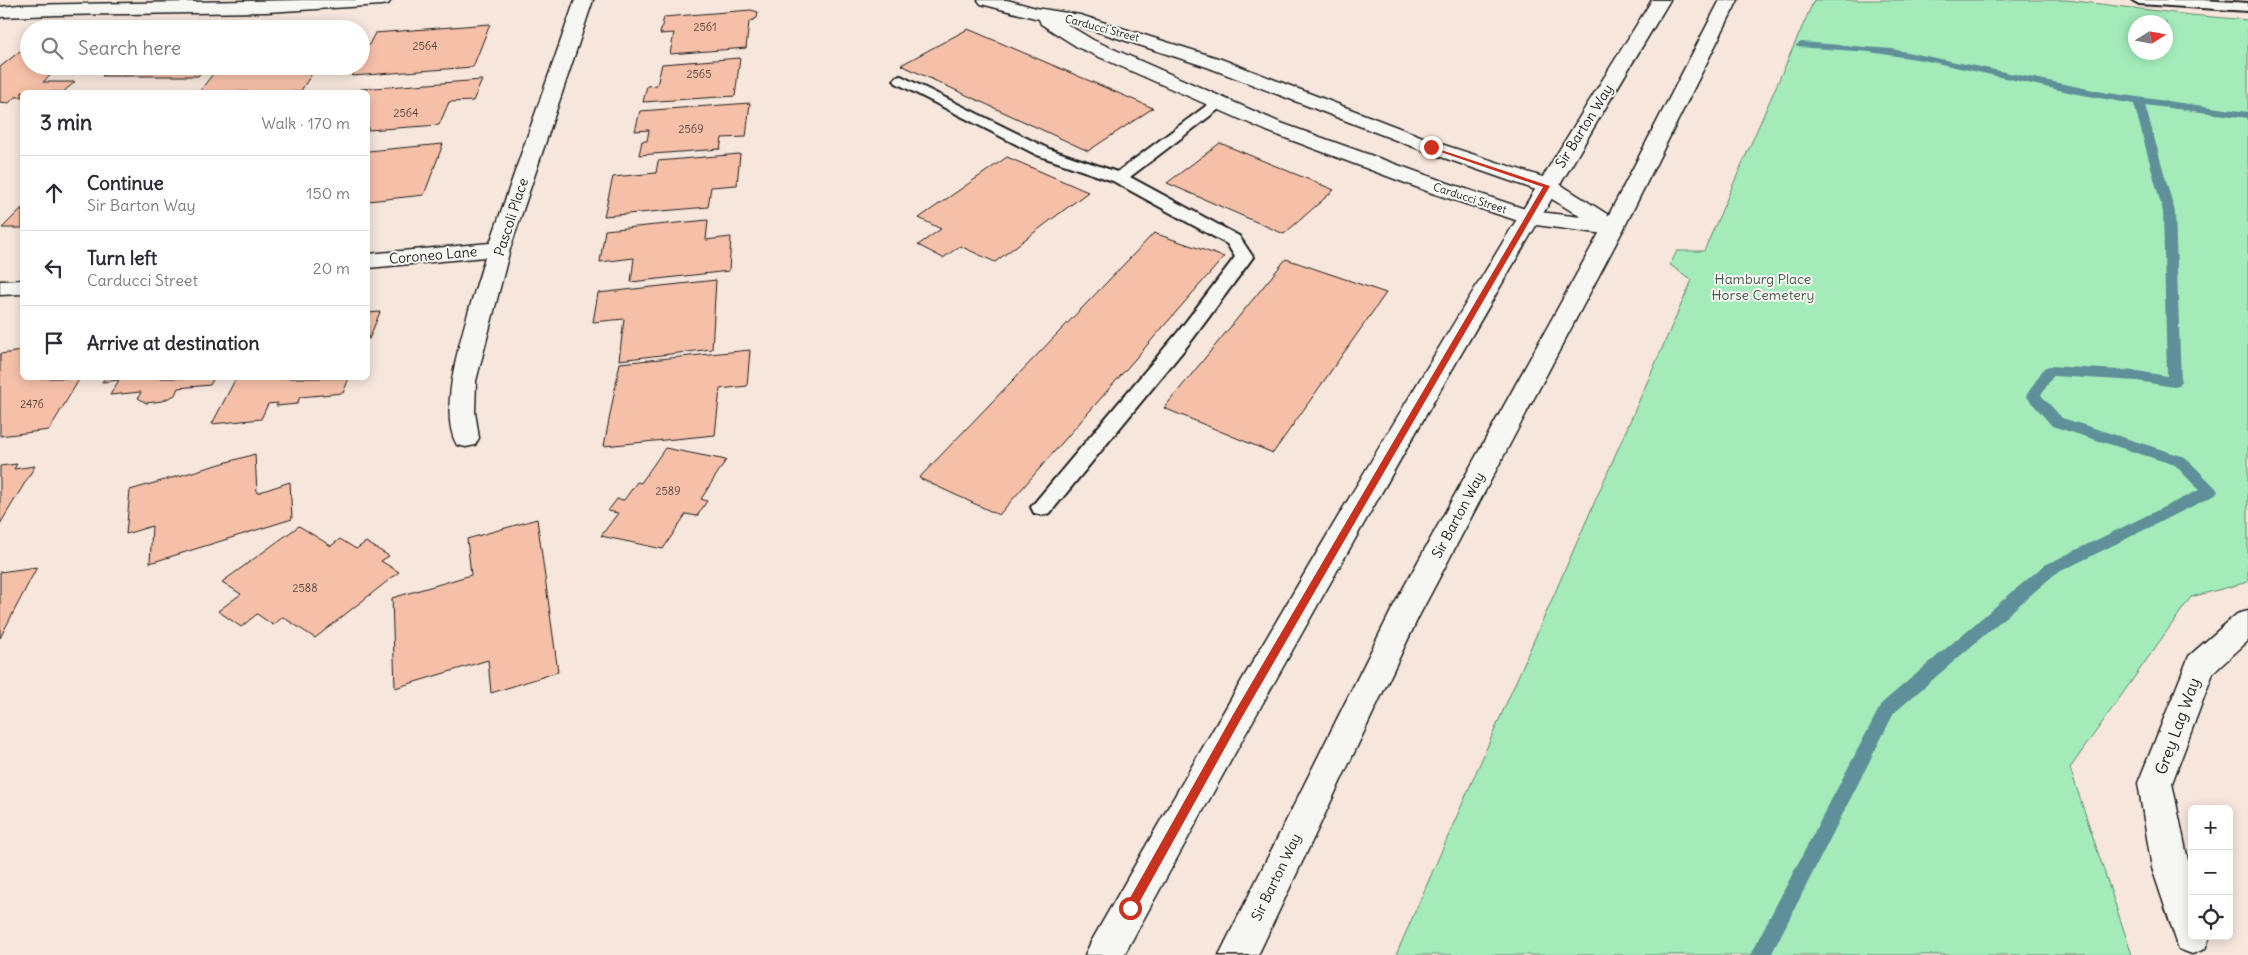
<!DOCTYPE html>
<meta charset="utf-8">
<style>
:root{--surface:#fff;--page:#f7f7f7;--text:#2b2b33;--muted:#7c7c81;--line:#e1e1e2}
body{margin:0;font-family:Delius,sans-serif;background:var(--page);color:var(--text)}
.controls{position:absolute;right:15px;bottom:15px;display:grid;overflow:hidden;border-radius:8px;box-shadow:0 2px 12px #0003}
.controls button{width:45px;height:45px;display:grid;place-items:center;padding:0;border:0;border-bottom:1px solid var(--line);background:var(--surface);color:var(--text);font:25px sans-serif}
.compass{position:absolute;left:2128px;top:15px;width:45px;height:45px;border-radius:50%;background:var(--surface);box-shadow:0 2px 12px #0003;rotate:79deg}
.stop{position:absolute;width:15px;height:15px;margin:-11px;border:4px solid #c8321e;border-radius:50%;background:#fff}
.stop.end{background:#c8321e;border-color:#fff;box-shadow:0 1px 5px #0008}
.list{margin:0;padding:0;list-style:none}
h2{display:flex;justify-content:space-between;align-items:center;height:65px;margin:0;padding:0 20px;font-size:21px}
h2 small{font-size:16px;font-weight:400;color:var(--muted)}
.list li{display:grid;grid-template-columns:32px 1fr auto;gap:15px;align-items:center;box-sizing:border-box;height:75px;padding:0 20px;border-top:1px solid var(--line)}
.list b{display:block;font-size:19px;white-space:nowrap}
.list p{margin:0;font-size:16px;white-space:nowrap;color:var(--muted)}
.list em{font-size:16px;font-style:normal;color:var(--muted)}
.icon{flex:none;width:28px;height:28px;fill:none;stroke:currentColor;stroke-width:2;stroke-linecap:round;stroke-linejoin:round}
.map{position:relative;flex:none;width:2248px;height:955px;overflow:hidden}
.search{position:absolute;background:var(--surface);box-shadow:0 2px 12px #0003;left:20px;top:20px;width:350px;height:55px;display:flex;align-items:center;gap:12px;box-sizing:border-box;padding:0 18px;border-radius:28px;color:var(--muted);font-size:19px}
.panel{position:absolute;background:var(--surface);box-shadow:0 2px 12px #0003;left:20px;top:90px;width:350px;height:290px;border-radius:8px}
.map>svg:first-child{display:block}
.green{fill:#a3ecba;stroke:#60846b;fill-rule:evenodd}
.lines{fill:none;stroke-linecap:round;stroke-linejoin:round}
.stream{fill:#5f8f98;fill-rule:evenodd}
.building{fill:#f6c0a8;stroke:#1c1c1c}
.service-casing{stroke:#1c1c1c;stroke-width:4}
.minor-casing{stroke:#1c1c1c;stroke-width:3}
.secondary-casing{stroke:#1c1c1c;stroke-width:3}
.service{fill:#f6f6f2;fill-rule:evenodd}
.minor{fill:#f6f6f2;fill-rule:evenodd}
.secondary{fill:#f6f6f2;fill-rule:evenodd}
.route{fill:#c8321e}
.labels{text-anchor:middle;stroke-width:4;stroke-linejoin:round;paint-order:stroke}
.number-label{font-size:11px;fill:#52453f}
.far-street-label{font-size:11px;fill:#1c1c1c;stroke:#f6f6f2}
.street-label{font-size:14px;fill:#1c1c1c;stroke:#f6f6f2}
.park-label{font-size:14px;fill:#445a4b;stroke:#f6f6f2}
.near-street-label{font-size:16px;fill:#1c1c1c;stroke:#f6f6f2}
</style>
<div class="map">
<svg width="2248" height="955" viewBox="0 0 2248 955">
<rect width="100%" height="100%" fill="#f6e6dc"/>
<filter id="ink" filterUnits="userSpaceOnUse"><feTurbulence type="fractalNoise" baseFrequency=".02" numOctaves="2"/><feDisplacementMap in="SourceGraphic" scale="10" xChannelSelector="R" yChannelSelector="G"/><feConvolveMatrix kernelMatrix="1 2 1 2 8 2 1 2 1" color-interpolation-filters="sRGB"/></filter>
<g filter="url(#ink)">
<path class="green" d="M 1814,0 L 2067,0 L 2190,15 L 2248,20 L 2248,582 L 2191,597 L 2070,768 L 2132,955 L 1396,955 L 1692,280 L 1670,265 L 1677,251 L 1704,251 ZM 2136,22 L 2166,22 L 2166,52 L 2136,52 Z"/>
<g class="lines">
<polygon class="stream" points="1801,42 1892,49 2108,93 2248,112 2248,118 2145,105 2175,212 2181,382 2179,385 2174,387 2137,381 2053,376 2041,395 2062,418 2185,457 2215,487 2218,491 2215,495 2055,574 1894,713 1771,955 1750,955 1882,703 2043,566 2199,490 2175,465 2052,426 2026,396 2044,368 2049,366 2137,371 2167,376 2163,212 2134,104 2077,94 1923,60 1869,52 1797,47 1796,45"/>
</g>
<g class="building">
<polygon points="751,10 758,12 757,18 749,22 746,48 670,54 674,33 660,34 664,17"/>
<polygon points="490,24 473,67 352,76 358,66 361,66 361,60 375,33"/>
<polygon points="968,29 1153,108 1088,151 901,65"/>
<polygon points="29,44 29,66 88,66 86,68 59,68 43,82 75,82 63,92 22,92 22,97 15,97 9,103 0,102 0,67"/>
<polygon points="740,58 735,96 643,102 647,86 657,85 662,64"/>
<polygon points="112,66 206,66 198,76 102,76"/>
<polygon points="219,66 317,66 300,92 199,92"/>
<polygon points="482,80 473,101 449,102 439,125 368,130 368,92 359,92 361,89"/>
<polygon points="750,103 746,137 722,138 720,149 639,155 642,141 647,141 649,130 635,131 640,111"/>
<polygon points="1220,143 1334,190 1284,234 1167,183"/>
<polygon points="443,144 424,195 368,201 368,151"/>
<polygon points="740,154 737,185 711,187 708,207 604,216 613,177 656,173 658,161"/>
<polygon points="1007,157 1088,192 995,262 960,246 943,258 918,245 941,229 919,218"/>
<polygon points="22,208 22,228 2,228"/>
<polygon points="708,220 706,240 731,237 729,271 631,282 634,258 600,262 605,230"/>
<polygon points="1154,233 1224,257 999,515 919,478"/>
<polygon points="1286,259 1386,293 1273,453 1164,408"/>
<polygon points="716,280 712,349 619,360 624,319 593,322 598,293"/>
<polygon points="380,312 369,339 368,339 368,313"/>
<polygon points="750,350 747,386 720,389 715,435 604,446 620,363"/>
<polygon points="22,351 22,378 80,378 49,430 0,436 0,354"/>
<polygon points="105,378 214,378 210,385 178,388 175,395 162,401 146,403 138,398 141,392 110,395 119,380 102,382"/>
<polygon points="236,378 349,378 343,393 300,397 297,404 276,406 278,403 268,404 261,419 212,424"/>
<polygon points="665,448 726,460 701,499 707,501 697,516 686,514 663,549 601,536 618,513 608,511 617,499 624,500 637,482 641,483"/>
<polygon points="255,454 257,493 290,482 292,519 150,563 152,526 126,534 130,490"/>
<polygon points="17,464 14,469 35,466 0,524 0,466"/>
<polygon points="537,519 558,672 491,693 488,660 395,688 392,598 471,575 467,539"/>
<polygon points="299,526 331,546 340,539 356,549 366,542 389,556 381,561 399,572 315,638 283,617 273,625 257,614 241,627 218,611 241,594 222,582"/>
<polygon points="37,567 0,638 0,572"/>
</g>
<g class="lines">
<g class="service-casing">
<g id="service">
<polygon points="2132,0 2203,0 2248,3 2248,11 2139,4"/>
<polygon points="901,76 1049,149 1117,172 1214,100 1224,100 1227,103 1130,177 1239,236 1253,257 1192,340 1050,513 1042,515 1034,513 1031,507 1178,332 1235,257 1227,244 1113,181 1037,155 896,83 894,80 896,77"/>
</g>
</g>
<g class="minor-casing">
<g id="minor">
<polygon points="303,0 391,0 388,4 382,5 267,12 57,15 0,17 0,7 19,5"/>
<path d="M 575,0 L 593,0 L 510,249 L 476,381 L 475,412 L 479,438 L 475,445 L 466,447 L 457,445 C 433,405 473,301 485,257 L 368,268 L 368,254 L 490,243 Z"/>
<path d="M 978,0 L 1007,0 L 1036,8 L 1080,15 L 1221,59 L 1438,143 L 1555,181 L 1621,223 L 1624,228 L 1621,233 L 1613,235 L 1528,224 L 1432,193 L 1267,131 L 1079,48 L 1041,24 L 1039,19 L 981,4 ZM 1065,23 L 1077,25 L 1207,67 L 1424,151 L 1539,191 L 1581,217 L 1531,211 L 1448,183 L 1281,123 L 1093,40 Z"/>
<polygon points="22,280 22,294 0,295 0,281"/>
<polygon points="2248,611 2248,641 2213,673 2172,783 2192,880 2192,936 2210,936 2205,949 2192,954 2179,949 2152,868 2138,783 2189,656 2237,614"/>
</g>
</g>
<g class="secondary-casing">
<g id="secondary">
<path d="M 1652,0 L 1670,0 C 1481,314 1299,633 1124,955 L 1085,955 L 1091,942 C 1272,624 1459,310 1652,0 Z"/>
<polygon points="1720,0 1738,0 1624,228 1419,616 1258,955 1219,955 1394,605 1602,228"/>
</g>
</g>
<use href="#service" class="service"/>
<use href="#minor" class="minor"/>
<use href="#secondary" class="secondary"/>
</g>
</g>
<polygon class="route" points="1429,146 1550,186 1241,719 1134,912 1130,913 1126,912 1124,908 1126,905 1234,713 1543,187 1429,148"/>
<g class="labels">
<g class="number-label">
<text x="705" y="31">2561</text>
<text x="425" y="50">2564</text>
<text x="699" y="78">2565</text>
<text x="406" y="117">2564</text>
<text x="691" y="133">2569</text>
<text x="32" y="408">2476</text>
<text x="668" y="495">2589</text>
<text x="305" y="592">2588</text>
</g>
<g class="far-street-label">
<text transform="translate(1102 28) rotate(15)" y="4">Carducci Street</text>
<text transform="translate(1470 198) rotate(18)" y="4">Carducci Street</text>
</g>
<g class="street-label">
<text transform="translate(1584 126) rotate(-58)" y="5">Sir Barton Way</text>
<text transform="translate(511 217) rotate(-72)" y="5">Pascoli Place</text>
<text transform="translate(433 255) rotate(-5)" y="5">Coroneo Lane</text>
<text transform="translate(1458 515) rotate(-62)" y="5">Sir Barton Way</text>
<text transform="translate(1276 877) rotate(-64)" y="5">Sir Barton Way</text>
</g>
<g class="park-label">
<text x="1763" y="284">Hamburg Place<tspan x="1763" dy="16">Horse Cemetery</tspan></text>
</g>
<g class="near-street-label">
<text transform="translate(2177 726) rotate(-70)" y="6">Grey Lag Way</text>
</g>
</g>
</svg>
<div class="controls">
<button>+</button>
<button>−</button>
<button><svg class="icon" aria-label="locate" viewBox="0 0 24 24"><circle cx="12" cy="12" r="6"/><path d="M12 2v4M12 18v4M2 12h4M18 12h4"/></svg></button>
</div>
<svg class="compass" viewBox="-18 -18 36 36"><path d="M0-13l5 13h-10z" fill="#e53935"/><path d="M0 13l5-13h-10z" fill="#7c7c81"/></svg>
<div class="stop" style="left:1130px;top:908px"></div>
<div class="stop end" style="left:1431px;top:147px"></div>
<div class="search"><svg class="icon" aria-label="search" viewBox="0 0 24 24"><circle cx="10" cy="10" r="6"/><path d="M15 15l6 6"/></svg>Search here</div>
<section class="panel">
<h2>3 min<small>Walk · 170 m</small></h2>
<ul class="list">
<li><svg class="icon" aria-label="ahead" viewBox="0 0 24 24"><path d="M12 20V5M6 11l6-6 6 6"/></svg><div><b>Continue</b><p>Sir Barton Way</p></div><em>150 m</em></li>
<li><svg class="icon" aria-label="left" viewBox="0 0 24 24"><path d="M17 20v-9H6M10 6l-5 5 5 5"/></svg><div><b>Turn left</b><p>Carducci Street</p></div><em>20 m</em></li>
<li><svg class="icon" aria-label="arrive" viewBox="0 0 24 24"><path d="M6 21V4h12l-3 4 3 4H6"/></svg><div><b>Arrive at destination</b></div></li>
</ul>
</section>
</div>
